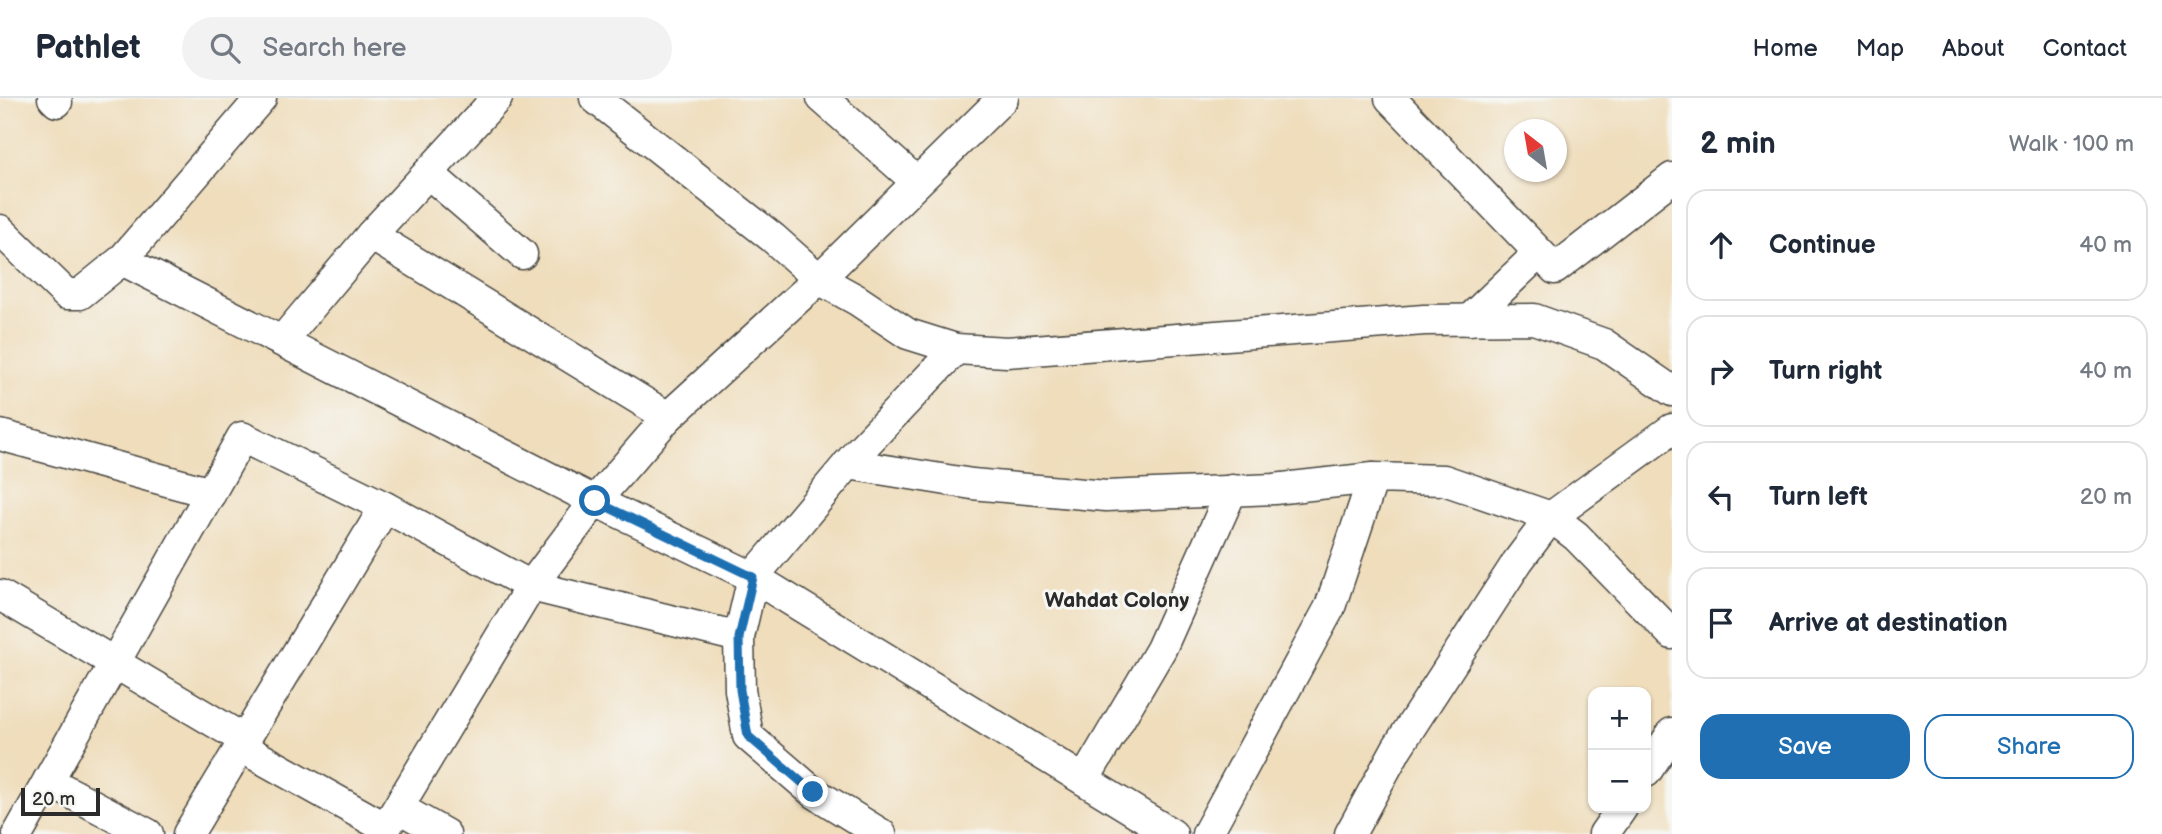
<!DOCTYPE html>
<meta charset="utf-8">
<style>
:root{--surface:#fff;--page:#f2f2f3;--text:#1f2937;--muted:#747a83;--line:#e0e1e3;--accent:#1f6fb2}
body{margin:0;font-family:"Balsamiq Sans",sans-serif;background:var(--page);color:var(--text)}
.controls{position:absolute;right:21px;bottom:21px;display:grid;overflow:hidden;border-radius:14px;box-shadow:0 2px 5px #0004}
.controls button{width:63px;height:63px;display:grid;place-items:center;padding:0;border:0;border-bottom:2px solid var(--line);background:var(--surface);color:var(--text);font:35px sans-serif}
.compass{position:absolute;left:1504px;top:21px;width:63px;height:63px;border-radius:50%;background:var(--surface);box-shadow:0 2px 5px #0004;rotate:329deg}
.scale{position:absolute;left:21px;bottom:18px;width:79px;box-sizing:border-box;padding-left:7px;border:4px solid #2b2b2b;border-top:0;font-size:19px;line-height:24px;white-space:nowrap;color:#2b2b2b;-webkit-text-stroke:5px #f6f6f2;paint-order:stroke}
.stop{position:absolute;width:21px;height:21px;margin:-16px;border:5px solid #1f6fb2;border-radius:50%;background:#fff}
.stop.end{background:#1f6fb2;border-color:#fff;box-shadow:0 2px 7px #0008}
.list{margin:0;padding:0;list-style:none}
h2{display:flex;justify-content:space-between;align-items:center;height:91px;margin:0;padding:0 28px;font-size:30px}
h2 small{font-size:23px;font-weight:400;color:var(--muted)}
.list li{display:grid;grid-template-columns:46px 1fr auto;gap:21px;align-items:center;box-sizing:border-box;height:112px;margin:0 14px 14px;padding:0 14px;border:2px solid var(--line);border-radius:21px}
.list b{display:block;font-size:26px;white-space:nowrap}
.list em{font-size:23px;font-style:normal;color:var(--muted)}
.actions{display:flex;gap:14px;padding:21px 28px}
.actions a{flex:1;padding:16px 0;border:2px solid var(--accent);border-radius:21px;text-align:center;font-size:24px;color:var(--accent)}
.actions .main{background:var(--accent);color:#fff}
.icon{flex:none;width:38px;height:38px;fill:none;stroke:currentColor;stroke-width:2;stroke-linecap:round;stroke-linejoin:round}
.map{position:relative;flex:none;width:1672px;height:736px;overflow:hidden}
header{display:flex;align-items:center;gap:42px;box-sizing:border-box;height:98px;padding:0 35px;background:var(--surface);border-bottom:2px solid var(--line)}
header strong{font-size:33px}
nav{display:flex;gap:38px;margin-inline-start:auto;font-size:24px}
.search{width:490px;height:63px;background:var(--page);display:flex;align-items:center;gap:18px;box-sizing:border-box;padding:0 24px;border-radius:38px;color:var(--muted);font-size:26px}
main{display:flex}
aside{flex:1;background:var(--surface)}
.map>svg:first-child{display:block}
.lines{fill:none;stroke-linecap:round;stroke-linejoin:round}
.minor-casing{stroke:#484641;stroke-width:33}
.minor{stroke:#fff;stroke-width:30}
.route{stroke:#1f6fb2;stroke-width:9}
.labels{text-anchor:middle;stroke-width:6;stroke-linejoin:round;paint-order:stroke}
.quarter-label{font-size:21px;font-weight:bold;fill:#2b2b2b;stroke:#f6f6f2}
</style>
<header>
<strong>Pathlet</strong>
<div class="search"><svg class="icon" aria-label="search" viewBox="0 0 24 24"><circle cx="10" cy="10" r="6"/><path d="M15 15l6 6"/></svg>Search here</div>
<nav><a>Home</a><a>Map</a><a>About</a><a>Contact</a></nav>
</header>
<main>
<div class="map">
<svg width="1672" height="736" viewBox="0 0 1672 736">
<rect width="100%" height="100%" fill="#f6f6f2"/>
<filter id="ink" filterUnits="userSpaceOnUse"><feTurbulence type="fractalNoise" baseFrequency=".0143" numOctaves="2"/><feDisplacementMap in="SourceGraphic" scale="14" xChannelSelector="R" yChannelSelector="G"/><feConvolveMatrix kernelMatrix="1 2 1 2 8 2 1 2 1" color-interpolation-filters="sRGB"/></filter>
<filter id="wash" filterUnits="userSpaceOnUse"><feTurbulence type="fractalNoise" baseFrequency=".00686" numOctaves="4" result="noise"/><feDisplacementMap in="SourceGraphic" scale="28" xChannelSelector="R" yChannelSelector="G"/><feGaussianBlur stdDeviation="1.57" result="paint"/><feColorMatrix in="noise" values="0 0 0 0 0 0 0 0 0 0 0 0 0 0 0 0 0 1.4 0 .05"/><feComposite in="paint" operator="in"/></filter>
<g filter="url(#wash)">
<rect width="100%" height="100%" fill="#efddbb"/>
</g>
<g filter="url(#ink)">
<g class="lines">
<g class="minor-casing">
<g id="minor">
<polyline points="53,0 57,4"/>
<polyline points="261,0 122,162 595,403 753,479 858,354 956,251"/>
<polyline points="595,0 773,140 819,181 857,202 908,236 956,251 1007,254 1424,222 1534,221 1604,246 1672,293"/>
<polyline points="822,0 917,84"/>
<polyline points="1390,0 1555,171 1672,80"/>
<polyline points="428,75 522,156"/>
<polyline points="0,132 66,196 80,196 122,162"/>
<polyline points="371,137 668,319"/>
<polyline points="1469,222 1539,155"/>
<polyline points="282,243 371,137 497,0"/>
<polyline points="0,337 211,395"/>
<polyline points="848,366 972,386 1106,398 1274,391 1373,380"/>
<polyline points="0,497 245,642"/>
<polyline points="241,649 386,730"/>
<polyline points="1646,674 1672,635"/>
<polyline points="1084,682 1161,551 1232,392"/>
<polyline points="48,683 148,736"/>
<polyline points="399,710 445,736"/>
<polyline points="18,736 242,339 385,409 531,488 739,539"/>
<polyline points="188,736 385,409"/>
<polyline points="382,736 531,488 595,403 668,319 819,181 1003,0"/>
<polyline points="881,736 813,694 748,638 740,592 739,539 753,479 1172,736"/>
<polyline points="1207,736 1330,509 1373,380 1444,382 1551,419 1576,438 1672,536"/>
<polyline points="1350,736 1397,650 1518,463 1551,419 1672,331"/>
<polyline points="1604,736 1622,710"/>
</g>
</g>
<use href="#minor" class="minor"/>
</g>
</g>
<g class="lines" filter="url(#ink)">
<polyline class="route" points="595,403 753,479 739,540 740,592 748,638 813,694"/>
</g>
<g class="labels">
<g class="quarter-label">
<text x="1117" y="509">Wahdat Colony</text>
</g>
</g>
</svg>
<div class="controls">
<button>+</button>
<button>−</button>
</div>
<svg class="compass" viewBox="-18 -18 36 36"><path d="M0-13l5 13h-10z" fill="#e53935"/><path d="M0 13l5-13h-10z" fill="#747a83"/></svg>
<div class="scale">20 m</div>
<div class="stop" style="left:595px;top:403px"></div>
<div class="stop end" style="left:813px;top:694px"></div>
</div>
<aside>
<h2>2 min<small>Walk · 100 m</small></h2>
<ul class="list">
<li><svg class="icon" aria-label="ahead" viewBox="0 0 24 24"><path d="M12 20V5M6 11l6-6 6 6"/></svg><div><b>Continue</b></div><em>40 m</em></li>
<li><svg class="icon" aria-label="right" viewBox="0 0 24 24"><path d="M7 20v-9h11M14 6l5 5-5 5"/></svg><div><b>Turn right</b></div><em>40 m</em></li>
<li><svg class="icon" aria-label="left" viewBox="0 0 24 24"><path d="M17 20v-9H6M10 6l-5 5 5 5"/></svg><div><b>Turn left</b></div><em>20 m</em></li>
<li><svg class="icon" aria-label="arrive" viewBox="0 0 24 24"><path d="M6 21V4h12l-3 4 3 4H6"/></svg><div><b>Arrive at destination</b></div></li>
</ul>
<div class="actions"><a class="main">Save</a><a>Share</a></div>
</aside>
</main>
